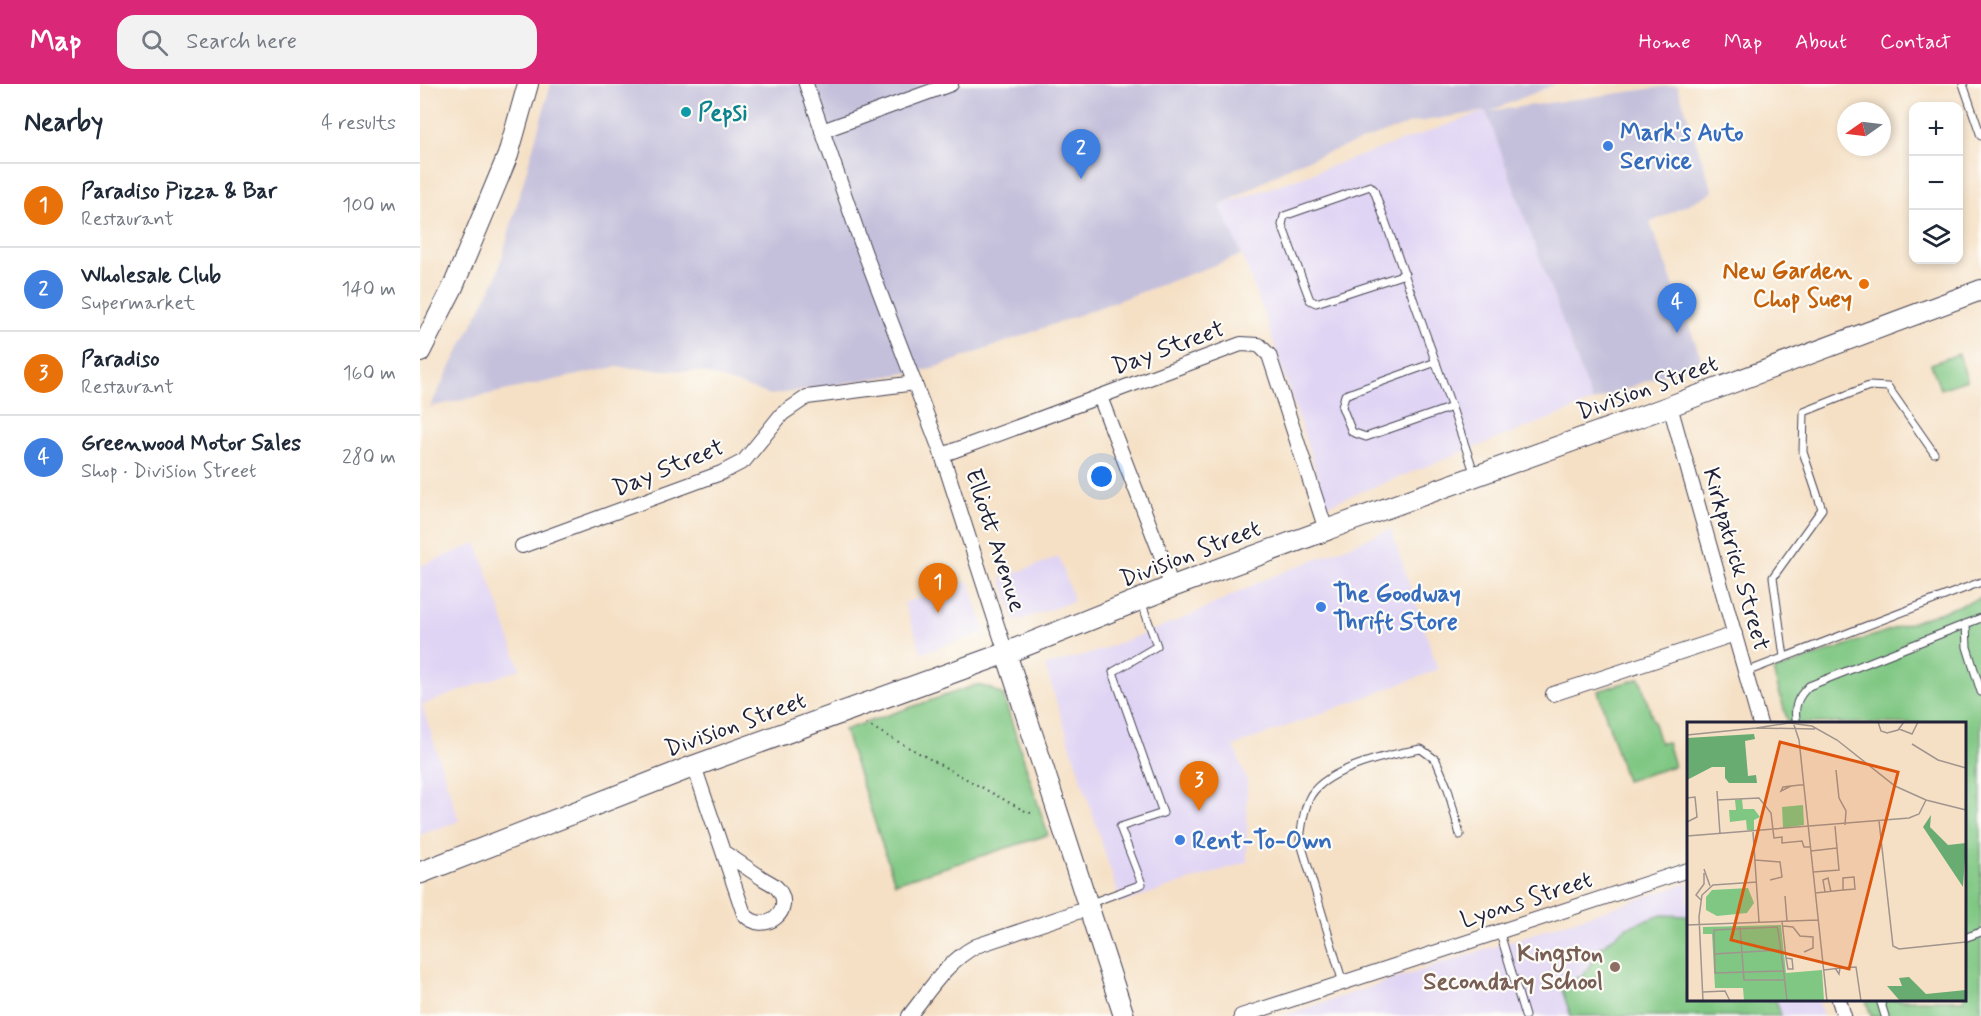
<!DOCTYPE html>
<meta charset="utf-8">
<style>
:root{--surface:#fff;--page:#f2f2f3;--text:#1f2937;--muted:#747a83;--line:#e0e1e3;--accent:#db2777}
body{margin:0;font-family:Mynerve,sans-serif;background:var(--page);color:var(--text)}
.controls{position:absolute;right:18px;top:18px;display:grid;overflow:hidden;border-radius:12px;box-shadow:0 3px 9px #0003}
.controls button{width:54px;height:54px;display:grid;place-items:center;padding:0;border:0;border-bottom:2px solid var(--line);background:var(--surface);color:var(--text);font:30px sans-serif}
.compass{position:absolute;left:1417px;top:18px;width:54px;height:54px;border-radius:50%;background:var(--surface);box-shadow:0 3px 9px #0003;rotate:256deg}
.you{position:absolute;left:682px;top:393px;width:21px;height:21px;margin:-15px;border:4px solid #fff;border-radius:50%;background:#1a73e8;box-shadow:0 0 0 9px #1a73e833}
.badge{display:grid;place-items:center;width:39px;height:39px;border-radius:50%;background:var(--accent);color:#fff;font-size:20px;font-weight:700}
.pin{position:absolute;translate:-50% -50px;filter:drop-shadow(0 2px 3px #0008)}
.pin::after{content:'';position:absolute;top:32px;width:21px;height:18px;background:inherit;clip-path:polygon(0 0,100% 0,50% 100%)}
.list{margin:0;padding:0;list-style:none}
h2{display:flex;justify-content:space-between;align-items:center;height:78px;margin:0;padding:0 24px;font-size:26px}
h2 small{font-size:20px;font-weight:400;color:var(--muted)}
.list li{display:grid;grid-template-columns:39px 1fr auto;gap:18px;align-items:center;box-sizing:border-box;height:84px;padding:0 24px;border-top:2px solid var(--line)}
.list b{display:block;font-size:22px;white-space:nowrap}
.list p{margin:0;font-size:20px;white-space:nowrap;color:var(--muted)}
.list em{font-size:20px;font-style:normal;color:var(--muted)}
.icon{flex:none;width:33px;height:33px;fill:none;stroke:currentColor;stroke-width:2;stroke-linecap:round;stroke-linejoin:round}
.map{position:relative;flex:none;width:1561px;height:932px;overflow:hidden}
header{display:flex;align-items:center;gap:36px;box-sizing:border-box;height:84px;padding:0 30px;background:var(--accent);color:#fff}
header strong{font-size:28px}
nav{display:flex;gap:33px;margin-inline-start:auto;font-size:21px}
.search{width:420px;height:54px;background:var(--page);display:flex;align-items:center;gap:15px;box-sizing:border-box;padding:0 21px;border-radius:18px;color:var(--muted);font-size:22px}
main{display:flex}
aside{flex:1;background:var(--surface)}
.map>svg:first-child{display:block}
.built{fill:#e0d4f4}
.industrial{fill:#c4c0db}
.green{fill:#80c783;stroke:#51745f;stroke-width:1.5}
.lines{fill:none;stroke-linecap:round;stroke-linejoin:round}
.lane-casing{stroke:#423e50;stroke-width:9}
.street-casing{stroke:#423e50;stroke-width:16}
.secondary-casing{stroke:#423e50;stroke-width:22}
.primary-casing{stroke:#423e50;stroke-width:23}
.path{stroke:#423e50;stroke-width:2;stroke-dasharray:1.5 4.5;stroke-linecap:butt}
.lane{stroke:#fff;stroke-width:7}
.street{stroke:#fff;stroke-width:14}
.secondary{stroke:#fff;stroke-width:20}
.primary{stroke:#fff;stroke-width:21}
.culture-dot{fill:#0f9aa8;stroke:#fdfcf7;stroke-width:2}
.shop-dot{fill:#3f7fe0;stroke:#fdfcf7;stroke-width:2}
.food-dot{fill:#e8710a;stroke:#fdfcf7;stroke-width:2}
.education-dot{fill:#8d6e63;stroke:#fdfcf7;stroke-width:2}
.labels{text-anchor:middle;stroke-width:4.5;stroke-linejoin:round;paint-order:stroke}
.culture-label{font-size:24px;font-weight:bold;fill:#0d838f;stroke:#fdfcf7;text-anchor:start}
.shop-label{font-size:24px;font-weight:bold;fill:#366cbe;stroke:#fdfcf7;text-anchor:start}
.food-label{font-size:24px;font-weight:bold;fill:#c56008;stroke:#fdfcf7;text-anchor:end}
.street-label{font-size:24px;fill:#22223b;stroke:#fdfcf7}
.education-label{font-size:24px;font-weight:bold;fill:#785e54;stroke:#fdfcf7;text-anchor:end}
.inset-road{fill:none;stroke:#a1948e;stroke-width:1.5}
.view{fill:#de560e;fill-opacity:0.15;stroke:#de560e;stroke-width:3}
.inset-edge{fill:none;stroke:#22223b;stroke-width:3}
</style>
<header>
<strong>Map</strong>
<div class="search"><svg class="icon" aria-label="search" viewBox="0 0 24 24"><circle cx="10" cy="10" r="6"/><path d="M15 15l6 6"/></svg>Search here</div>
<nav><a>Home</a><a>Map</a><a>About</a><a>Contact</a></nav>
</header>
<main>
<aside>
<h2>Nearby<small>4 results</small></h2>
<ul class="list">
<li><span class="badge" style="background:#e8710a">1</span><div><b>Paradiso Pizza &amp; Bar</b><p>Restaurant</p></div><em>100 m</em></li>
<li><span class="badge" style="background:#3f7fe0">2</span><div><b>Wholesale Club</b><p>Supermarket</p></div><em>140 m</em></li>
<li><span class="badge" style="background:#e8710a">3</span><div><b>Paradiso</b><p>Restaurant</p></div><em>160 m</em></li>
<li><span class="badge" style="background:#3f7fe0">4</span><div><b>Greenwood Motor Sales</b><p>Shop · Division Street</p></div><em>280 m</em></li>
</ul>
</aside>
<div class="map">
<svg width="1561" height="932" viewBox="0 0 1561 932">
<rect width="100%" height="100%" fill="#fdfcf7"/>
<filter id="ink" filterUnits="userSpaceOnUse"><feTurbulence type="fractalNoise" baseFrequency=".0167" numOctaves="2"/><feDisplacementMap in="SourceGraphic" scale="12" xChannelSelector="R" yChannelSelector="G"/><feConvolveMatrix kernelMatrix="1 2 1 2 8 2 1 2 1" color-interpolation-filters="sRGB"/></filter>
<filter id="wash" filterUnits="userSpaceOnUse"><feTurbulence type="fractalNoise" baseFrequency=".008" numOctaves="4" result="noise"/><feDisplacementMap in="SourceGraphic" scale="24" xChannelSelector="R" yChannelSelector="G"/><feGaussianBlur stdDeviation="1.35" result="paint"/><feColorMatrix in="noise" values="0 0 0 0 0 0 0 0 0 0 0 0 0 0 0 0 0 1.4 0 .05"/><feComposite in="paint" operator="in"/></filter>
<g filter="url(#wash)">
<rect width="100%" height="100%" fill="#f5e0c5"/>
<g class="built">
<polygon points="1066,27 1172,318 907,421 848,241 822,171 799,122"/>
<polygon points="971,445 1018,586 814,662 827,697 827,778 701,819 625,582 673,569 767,533 844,496"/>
<polygon points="57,459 100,585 2,621 39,737 0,751 0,482"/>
<polygon points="639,473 654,517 595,538 581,494"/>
<polygon points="549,497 565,548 502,569 484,519"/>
<polygon points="1268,799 1268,916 1398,916 1403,932 862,932"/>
</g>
<polygon class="industrial" points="131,0 1136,0 1070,27 1257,1 1293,108 1230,139 1282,276 1172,318 1066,27 991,39 873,81 800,122 822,171 512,285 351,311 281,288 195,283 10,323 76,194"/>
<g class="green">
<polygon points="1539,270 1547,296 1520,305 1511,280"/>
<polygon points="1561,514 1561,932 1451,932 1446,916 1544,916 1544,640 1368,639 1353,587"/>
<polygon points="1220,594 1240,659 1247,658 1254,682 1206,697 1178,607"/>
<polygon points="556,601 570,604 583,611 628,751 475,799 424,646"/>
<polygon points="1242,831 1268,832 1268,916 1356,916 1361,932 1151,932 1140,900 1163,892 1181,863 1207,843"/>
</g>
</g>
<g filter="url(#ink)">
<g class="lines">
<g class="lane-casing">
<g id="lane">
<polyline points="1543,0 1561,52"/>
<path d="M 985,190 L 896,219 L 890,216 L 862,141 L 864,132 L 950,102 L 954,106 C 988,201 1023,296 1055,391"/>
<polyline points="1016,278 925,311 922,323 932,348 946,353 1032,323"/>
<polyline points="1546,540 1547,563 1561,608"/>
<polyline points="1364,573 1353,493 1402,425 1383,368 1384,328 1449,302 1468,303 1514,369"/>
<polyline points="1326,588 1561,498"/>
<path d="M 1377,640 C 1373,624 1377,613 1389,602 L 1561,534"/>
<polyline points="671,819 722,800 700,743 743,729 693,588 737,562 721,517"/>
<polyline points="1079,846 1105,932"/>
<polyline points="1544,854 1561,848"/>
<path d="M 923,899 L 880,756 C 882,741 884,723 891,711 C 908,684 971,670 1001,665 L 1016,676 L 1028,705 L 1040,751"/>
<polyline points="1460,916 1465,932"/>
</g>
</g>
<g class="street-casing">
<g id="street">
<polyline points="386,0 444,167 522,371 586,569"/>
<polyline points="402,47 531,0"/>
<polyline points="680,313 745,481 751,503"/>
<polyline points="1250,322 1340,640"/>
<polyline points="522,371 821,260 839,261 849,271 906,446"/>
<polyline points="102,462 301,389 324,377 362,330 387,313 495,299"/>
<polyline points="1133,610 1315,550"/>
<path d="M 274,682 C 291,731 307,781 324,830 C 344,853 377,826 357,804 C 354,800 346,797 342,794 C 329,785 316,776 303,768"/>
<polyline points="1419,916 1424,932"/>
<path d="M 489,932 C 509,907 527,877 556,862 L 669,824"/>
<polyline points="821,932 1268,786"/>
</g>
</g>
<g class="secondary-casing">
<g id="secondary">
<polyline points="0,268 33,203 88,71 108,0"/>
<polyline points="906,446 1250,322 1561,206"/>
<polyline points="586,569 704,932"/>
</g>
</g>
<g class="primary-casing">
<polyline id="primary" points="0,789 274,682 586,569 751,503 906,446"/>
</g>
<polyline class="path" points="446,640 603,726 613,730"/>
<use href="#lane" class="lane"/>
<use href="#street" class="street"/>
<use href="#secondary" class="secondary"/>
<use href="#primary" class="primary"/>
</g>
</g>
<circle class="culture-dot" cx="266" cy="28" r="6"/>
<g class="shop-dot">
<circle cx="1188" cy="62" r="6"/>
<circle cx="901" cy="523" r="6"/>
<circle cx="760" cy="756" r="6"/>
</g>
<circle class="food-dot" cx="1444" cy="200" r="6"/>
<circle class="education-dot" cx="1195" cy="883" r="6"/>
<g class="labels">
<g class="culture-label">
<text x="278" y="36">Pepsi</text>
</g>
<g class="shop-label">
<text x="1200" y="56">Mark's Auto<tspan x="1200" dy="28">Service</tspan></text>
<text x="913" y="517">The Goodway<tspan x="913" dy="28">Thrift Store</tspan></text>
<text x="772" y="764">Rent-To-Own</text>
</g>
<g class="food-label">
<text x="1432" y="194">New Garden<tspan x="1432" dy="28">Chop Suey</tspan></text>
</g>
<g class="street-label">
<text transform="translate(748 263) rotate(-20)" y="8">Day Street</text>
<text transform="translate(1227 303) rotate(-20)" y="8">Division Street</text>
<text transform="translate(248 383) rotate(-22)" y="8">Day Street</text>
<text transform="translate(576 456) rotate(72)" y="8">Elliott Avenue</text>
<text transform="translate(770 469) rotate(-21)" y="8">Division Street</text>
<text transform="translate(1317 475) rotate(74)" y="8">Kirkpatrick Street</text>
<text transform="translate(315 640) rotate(-20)" y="8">Division Street</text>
<text transform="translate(1106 815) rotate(-18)" y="8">Lyons Street</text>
</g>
<g class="education-label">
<text x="1183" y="877">Kingston<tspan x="1183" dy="28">Secondary School</tspan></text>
</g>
</g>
<g transform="translate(1267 638)">
<rect width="279" height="279" fill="#f5e0c5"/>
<path d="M 55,77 L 56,87 L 67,87 L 73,95 L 67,98 L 67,108 L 60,108 L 59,98 L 43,100 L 42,88 L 49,88 L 48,78 ZM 116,83 L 117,103 L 96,106 L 95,85 ZM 61,166 L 67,181 L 60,191 L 30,194 L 19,188 L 19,175 L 25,168 ZM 94,203 L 99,251 L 135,248 L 137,279 L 57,279 L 56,266 L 28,266 L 25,212 L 16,212 L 16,205 Z" fill="#80c783"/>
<path d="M 67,12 L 68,17 L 58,19 L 61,54 L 69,53 L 70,61 L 42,61 L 38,56 L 38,45 L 25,45 L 0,58 L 0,16 ZM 244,93 L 243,105 L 261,123 L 279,121 L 276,165 L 236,105 ZM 222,255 L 239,272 L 279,268 L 279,279 L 213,279 L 200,264 L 215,264 L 212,256 Z" fill="#68ac71"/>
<path class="inset-road" d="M 106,0 L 112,18 L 140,279M 191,0 L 194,9 L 200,11 L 211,8 L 217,0M 69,6 L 102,1 L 125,4 L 150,18 L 208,64 L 239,78 L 279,88M 212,7 L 225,12 L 231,0M 0,13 L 69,6 L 128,7M 225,22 L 251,38 L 279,46M 149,48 L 152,76 L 159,89 L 158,103M 104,64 L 94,69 L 96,65 L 104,64 L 113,63 L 116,63M 30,69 L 33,112M 0,76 L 8,75 L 10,95 L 0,100M 30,78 L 72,76 L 84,91 L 86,108M 192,99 L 206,224 L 212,227 L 279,220M 86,108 L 87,116 L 95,115 L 95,121 L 115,119 L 117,125 L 123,125M 66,110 L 72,200M 0,114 L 222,96 L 232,92 L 239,78M 124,129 L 150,126M 68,138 L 93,140 L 95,155 L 83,158M 17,147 L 23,164M 126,150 L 152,148 L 148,104M 138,170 L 136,158 L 141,156 L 144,170M 128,171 L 138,170 L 156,168 L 168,167 L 167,155 L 156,156 L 156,168M 98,174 L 100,199M 14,178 L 9,173 L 17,162 L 17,151M 95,199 L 99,236 L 101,247 L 106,247 L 105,237 L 99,236M 0,203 L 131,198M 96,204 L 106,205 L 113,214 L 126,215 L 126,226 L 117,230M 53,205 L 57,258 L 98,258M 27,232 L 94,228M 153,246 L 169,245 L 174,279M 137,248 L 153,246 L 152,252 L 148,246M 97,249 L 28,251 L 27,208 L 90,205 L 91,208 L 97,252 L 100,279M 16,270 L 38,269 L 43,279M 16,279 L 12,195 L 15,173 L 26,163 L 70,160"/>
<path class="view" d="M 93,20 L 211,50 L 162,247 L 44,218 Z"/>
<rect width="279" height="279" class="inset-edge"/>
</g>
</svg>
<div class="controls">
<button>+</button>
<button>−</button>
<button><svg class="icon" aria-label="layers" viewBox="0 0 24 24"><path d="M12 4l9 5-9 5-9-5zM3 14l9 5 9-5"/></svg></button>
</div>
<svg class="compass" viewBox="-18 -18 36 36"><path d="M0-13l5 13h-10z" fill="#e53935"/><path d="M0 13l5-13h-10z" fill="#747a83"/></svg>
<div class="you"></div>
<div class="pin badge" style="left:518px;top:529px;background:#e8710a">1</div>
<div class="pin badge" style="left:661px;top:95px;background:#3f7fe0">2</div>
<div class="pin badge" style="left:779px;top:727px;background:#e8710a">3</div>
<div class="pin badge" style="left:1257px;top:249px;background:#3f7fe0">4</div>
</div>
</main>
